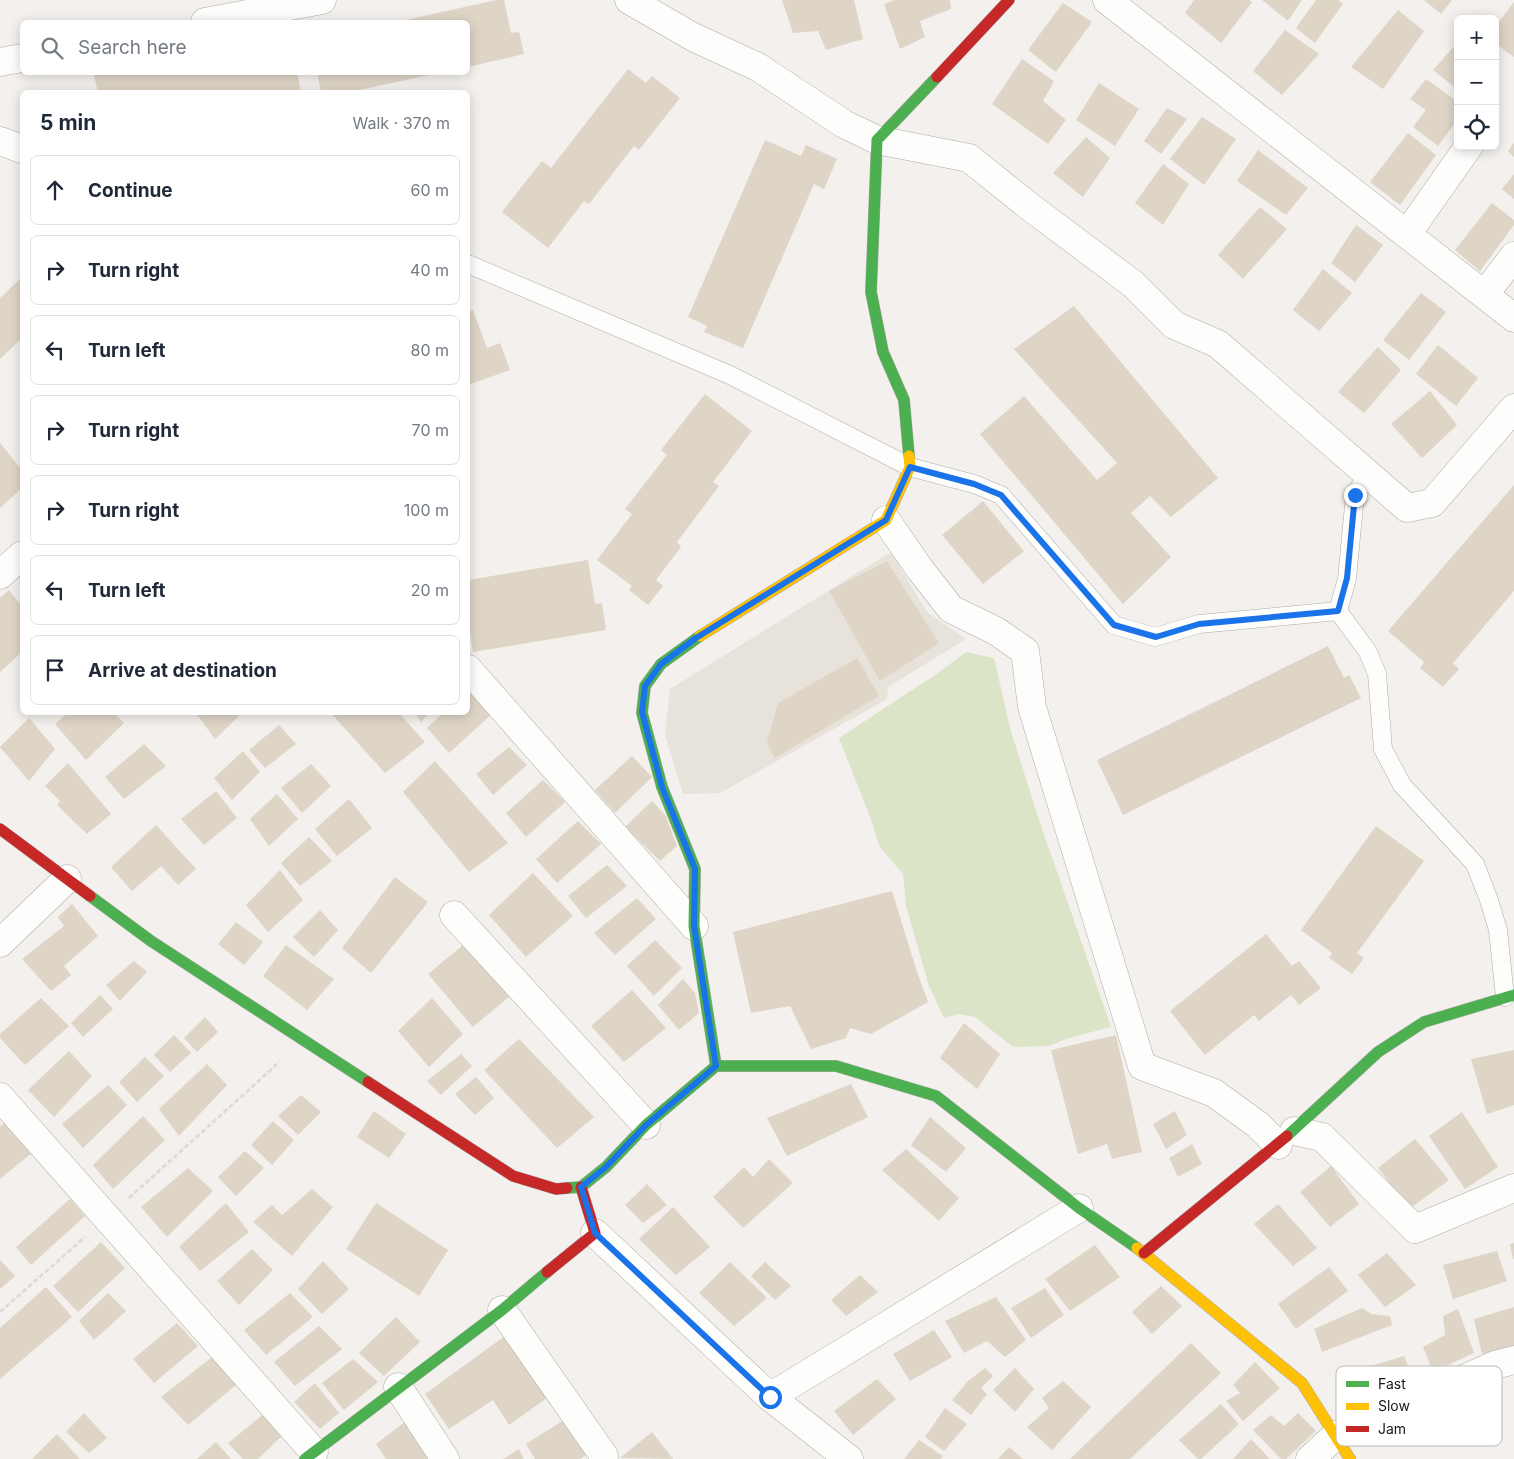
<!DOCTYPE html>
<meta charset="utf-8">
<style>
:root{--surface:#fff;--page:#f2f2f3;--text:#1f2937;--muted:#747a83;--line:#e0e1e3}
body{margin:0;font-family:Inter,sans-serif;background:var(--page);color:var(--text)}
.controls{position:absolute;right:15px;top:15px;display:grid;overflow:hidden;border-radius:8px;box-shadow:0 2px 12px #0003}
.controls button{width:45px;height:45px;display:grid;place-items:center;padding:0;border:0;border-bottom:1px solid var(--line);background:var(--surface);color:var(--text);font:25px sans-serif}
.stop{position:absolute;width:15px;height:15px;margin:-11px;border:4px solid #1a73e8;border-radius:50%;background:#fff}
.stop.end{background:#1a73e8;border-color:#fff;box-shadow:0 1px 5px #0008}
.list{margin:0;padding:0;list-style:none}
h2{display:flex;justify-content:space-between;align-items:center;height:65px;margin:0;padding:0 20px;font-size:21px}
h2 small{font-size:16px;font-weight:400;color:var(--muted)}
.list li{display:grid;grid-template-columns:32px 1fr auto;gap:15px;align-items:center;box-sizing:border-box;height:70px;margin:0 10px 10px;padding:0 10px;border:1px solid var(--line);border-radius:8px}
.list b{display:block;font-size:19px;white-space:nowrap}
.list em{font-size:16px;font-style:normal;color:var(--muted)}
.icon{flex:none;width:28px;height:28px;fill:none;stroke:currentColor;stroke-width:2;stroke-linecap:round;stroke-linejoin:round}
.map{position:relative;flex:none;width:1514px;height:1459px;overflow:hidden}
.search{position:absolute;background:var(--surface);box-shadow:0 2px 12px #0003;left:20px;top:20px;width:450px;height:55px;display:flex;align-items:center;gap:12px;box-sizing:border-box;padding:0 18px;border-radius:8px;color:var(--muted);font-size:19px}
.panel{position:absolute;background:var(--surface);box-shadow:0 2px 12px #0003;left:20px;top:90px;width:450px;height:625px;border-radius:8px}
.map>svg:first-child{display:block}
.built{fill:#e8e3da}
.green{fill:#dbe4c6}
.building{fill:#ded5c6}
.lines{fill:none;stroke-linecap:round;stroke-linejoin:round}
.lane-casing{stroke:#aeaba9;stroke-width:19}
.street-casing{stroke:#aeaba9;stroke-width:29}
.fast-casing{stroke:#aeaba9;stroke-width:12}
.slow-casing{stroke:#aeaba9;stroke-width:12}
.jam-casing{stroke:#aeaba9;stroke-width:12}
.path{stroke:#dedcdb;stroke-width:3;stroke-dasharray:5 2.5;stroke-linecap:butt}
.lane{stroke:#fdfdfc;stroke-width:18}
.street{stroke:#fdfdfc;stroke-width:28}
.fast{stroke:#4caf50;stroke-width:11}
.slow{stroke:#ffc107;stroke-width:11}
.jam{stroke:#c62828;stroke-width:11}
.route{stroke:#1a73e8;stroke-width:6}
.key{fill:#fff;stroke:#bab9b8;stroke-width:1}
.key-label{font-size:14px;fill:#181714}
</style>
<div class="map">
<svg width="1514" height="1459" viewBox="0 0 1514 1459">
<rect width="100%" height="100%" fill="#f3f0ed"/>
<polygon class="built" points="891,552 927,612 966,639 888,687 887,699 720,793 683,794 665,735 670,689"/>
<polygon class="green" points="966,652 994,658 1010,728 1038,817 1111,1027 1069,1038 1048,1046 1013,1047 975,1017 959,1014 944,1018 929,986 906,906 903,874 879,846 871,819 839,738 935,675"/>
<g class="building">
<polygon points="496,0 504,0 511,33 519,32 524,54 468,67 468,22 397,22"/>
<polygon points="782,0 854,0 863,39 826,50 818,31 793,33"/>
<polygon points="895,0 950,0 951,9 920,21 925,37 900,49 884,4"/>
<polygon points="1194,0 1249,0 1252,2 1221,43 1185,13"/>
<polygon points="1262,0 1302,0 1288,21"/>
<polygon points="1316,0 1338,0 1343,4 1315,43 1296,28"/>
<polygon points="1424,0 1452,0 1441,14"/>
<polygon points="1514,2 1514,57 1495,43 1495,27"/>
<polygon points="1063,3 1092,22 1056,72 1028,50"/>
<polygon points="1398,10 1424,31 1383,89 1351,67"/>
<polygon points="1285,30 1319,54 1282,95 1253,71"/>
<polygon points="1458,42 1458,90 1433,70"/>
<polygon points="1022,59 1054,81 1043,101 1066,120 1048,144 992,104"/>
<polygon points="628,69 646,83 652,76 680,98 639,150 634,146 589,204 584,201 548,248 502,212 542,161 551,168"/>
<polygon points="93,72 297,72 301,92 98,92"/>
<polygon points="317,72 437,72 438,73 350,92 321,92"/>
<polygon points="1426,79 1458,102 1458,119 1438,146 1413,127 1426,110 1410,99"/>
<polygon points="1099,83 1139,109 1115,146 1076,120"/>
<polygon points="1167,108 1187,119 1161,154 1144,141"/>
<polygon points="1202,117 1236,139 1204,185 1170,159"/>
<polygon points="1408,133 1436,155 1400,205 1370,182"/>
<polygon points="1086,137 1110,158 1083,197 1053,173"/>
<polygon points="765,140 801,156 806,145 837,159 824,189 814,184 743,348 704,332 707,326 688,317"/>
<polygon points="1514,143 1514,157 1508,151"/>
<polygon points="1258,150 1308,188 1286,215 1237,181"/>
<polygon points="1163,164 1189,184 1163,225 1135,203"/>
<polygon points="1514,174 1514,199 1502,189"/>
<polygon points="1492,203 1514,220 1514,225 1480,271 1455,250"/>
<polygon points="1260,207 1287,229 1243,279 1218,255"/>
<polygon points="1356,225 1383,245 1355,282 1331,263"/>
<polygon points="1323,269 1352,293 1319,331 1293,310"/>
<polygon points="22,277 22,338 0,359 0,298"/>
<polygon points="1421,293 1446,312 1409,360 1383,340"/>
<polygon points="1074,306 1218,478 1171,517 1150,496 1131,513 1171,557 1123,604 980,434 1024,396 1097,480 1117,463 1014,349"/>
<polygon points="473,310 487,348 500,343 510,370 468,385 468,312"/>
<polygon points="1438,345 1478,378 1456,406 1416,374"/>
<polygon points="1378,347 1401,370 1364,413 1338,392"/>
<polygon points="1430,391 1457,425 1422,458 1391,424"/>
<polygon points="705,394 752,431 713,482 719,486 677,542 681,547 656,580 663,586 648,605 629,590 632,586 597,560 632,514 625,509 667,455 661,450"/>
<polygon points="0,443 22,470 22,488 0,508"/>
<polygon points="1514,485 1514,591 1453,663 1459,669 1443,687 1420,668 1424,662 1388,631"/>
<polygon points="983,501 1024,551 983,584 942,535"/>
<polygon points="588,560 595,604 602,603 606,630 473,652 468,620 468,580"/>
<polygon points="887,561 939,643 880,681 829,591"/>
<polygon points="9,590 22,606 22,652 0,672 0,598"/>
<polygon points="1328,646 1344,678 1349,675 1361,698 1123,815 1097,760"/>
<polygon points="857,658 879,696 775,758 767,743 778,703"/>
<polygon points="468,689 492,714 449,753 427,728 444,712 468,712"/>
<polygon points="69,712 113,712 124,723 86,760 55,724"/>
<polygon points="195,712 243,712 215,739"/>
<polygon points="330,712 398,712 425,742 385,773"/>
<polygon points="414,712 430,712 421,722"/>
<polygon points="29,718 55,749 29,781 0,747"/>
<polygon points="279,725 296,744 265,768 249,750"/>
<polygon points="144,744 166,766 124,799 105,777"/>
<polygon points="509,747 527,765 493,795 476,774"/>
<polygon points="243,751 260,772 232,800 214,778"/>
<polygon points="632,756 652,777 615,813 595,790"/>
<polygon points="435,761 508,843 469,872 403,792"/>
<polygon points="68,763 111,814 87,834 57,805 60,801 45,786"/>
<polygon points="311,764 331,786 302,813 281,788"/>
<polygon points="543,780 565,802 526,837 506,813"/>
<polygon points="216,791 237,818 204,845 181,819"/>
<polygon points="277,794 298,819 269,846 250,819"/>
<polygon points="349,799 372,828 337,856 315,829"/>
<polygon points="652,801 666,816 677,846 660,861 625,827"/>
<polygon points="578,821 601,844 557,883 536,859"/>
<polygon points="156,825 196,869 178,885 161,866 132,891 111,867"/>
<polygon points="1376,826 1424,861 1357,953 1364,958 1352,974 1329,958 1332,953 1301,930"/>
<polygon points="309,837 332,861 300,886 281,863"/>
<polygon points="607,865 627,886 586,918 568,896"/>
<polygon points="280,870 303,900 268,932 246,905"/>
<polygon points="533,873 573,916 526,957 489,915"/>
<polygon points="395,877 428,902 371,973 342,948"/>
<polygon points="892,891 917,972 928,1002 871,1034 850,1028 846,1038 811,1049 790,1006 751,1013 733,932"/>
<polygon points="637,898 656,919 615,955 594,933"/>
<polygon points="72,904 98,936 64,966 71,975 51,991 22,959 64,926 58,917"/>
<polygon points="320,910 338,930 314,957 293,937"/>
<polygon points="236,922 263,942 244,965 218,944"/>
<polygon points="1266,934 1292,966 1299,961 1321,988 1299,1005 1291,995 1259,1021 1254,1015 1205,1055 1170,1011"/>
<polygon points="655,940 682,968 654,996 627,966"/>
<polygon points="286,945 334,979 307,1010 263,976"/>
<polygon points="463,945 510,996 473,1027 428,974"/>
<polygon points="134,961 147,972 120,1001 106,985"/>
<polygon points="683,979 695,993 699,1013 679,1030 658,1005"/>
<polygon points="632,990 666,1028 624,1062 591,1026"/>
<polygon points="100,995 113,1009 83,1037 71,1023"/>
<polygon points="41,998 69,1026 25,1065 0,1038 0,1034"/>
<polygon points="432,998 463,1034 429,1067 398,1031"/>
<polygon points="205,1017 218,1032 197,1052 184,1038"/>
<polygon points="964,1023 1000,1054 977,1089 940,1058"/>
<polygon points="174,1035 191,1053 170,1072 154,1055"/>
<polygon points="1116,1035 1142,1152 1112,1159 1107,1144 1078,1154 1051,1050"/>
<polygon points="519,1039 594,1117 557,1148 484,1070"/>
<polygon points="1514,1050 1514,1105 1487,1114 1471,1059"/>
<polygon points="69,1051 92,1076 54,1117 28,1090"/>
<polygon points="461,1054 472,1066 441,1095 427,1081"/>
<polygon points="145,1057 164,1076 137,1102 119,1082"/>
<polygon points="207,1064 227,1085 179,1136 159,1109"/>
<polygon points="476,1077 494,1098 475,1115 455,1094"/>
<polygon points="851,1084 868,1117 787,1156 767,1118"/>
<polygon points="108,1085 127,1105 83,1148 62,1124"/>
<polygon points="301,1095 321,1112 298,1135 278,1116"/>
<polygon points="374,1111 406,1134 389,1158 357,1137"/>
<polygon points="1175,1111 1187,1135 1166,1149 1153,1124"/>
<polygon points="1462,1112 1498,1167 1465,1189 1429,1136"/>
<polygon points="143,1116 165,1140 113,1189 93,1165"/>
<polygon points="930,1117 966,1148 946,1172 911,1145"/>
<polygon points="6,1121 33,1152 0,1179 0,1127"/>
<polygon points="273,1121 294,1140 272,1165 251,1145"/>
<polygon points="1415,1139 1449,1180 1409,1209 1378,1168"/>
<polygon points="1192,1144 1202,1164 1178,1177 1169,1158"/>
<polygon points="906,1149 959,1198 939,1221 882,1170"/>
<polygon points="245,1151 264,1168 236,1196 218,1177"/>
<polygon points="769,1159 793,1183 743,1228 713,1197 744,1167 753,1177"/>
<polygon points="1331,1166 1359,1204 1330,1227 1300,1192"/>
<polygon points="188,1168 213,1191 167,1237 141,1207"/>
<polygon points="647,1184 667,1205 643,1223 625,1205"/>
<polygon points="312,1189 333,1207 292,1256 253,1222 272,1205 282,1215"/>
<polygon points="70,1199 85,1216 31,1265 16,1247"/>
<polygon points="226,1203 249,1232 200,1271 179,1247"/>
<polygon points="376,1203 448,1250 419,1296 346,1249"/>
<polygon points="1278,1204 1317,1248 1293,1266 1254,1224"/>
<polygon points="673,1207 710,1247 676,1275 639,1239"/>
<polygon points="101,1242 125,1268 78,1312 53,1286"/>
<polygon points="1514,1243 1514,1259 1513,1259 1510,1244"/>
<polygon points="1095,1245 1120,1277 1070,1311 1045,1279"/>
<polygon points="252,1249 273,1270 239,1305 217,1281"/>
<polygon points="1497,1251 1507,1281 1453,1299 1443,1265"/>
<polygon points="1387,1253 1416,1285 1385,1307 1358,1275"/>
<polygon points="0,1260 15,1276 0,1289"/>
<polygon points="323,1261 349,1289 322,1314 298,1289"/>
<polygon points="730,1262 767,1298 734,1326 699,1293"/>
<polygon points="765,1262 791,1286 775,1300 751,1276"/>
<polygon points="1329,1267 1348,1291 1296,1329 1278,1304"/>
<polygon points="860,1275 878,1292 846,1316 831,1300"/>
<polygon points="1161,1286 1182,1306 1152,1334 1132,1312"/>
<polygon points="46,1287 72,1317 0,1379 0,1328"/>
<polygon points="1045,1288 1064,1315 1031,1338 1011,1308"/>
<polygon points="108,1293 126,1311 94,1340 79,1321"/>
<polygon points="290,1293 313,1317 266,1355 244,1330"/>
<polygon points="996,1297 1026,1340 1005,1357 987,1341 964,1353 945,1321"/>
<polygon points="1514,1307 1514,1346 1482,1354 1474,1319"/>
<polygon points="1362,1308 1371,1314 1390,1316 1392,1325 1322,1352 1314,1329"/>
<polygon points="1458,1309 1474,1353 1433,1372 1423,1347 1445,1335 1443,1316"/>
<polygon points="396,1317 420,1342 384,1376 359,1353"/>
<polygon points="177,1323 198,1346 154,1383 133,1359"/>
<polygon points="319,1326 342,1349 295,1386 274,1362"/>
<polygon points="934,1330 952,1357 910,1381 893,1354"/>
<polygon points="505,1336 547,1398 509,1425 493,1400 449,1429 425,1394"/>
<polygon points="1191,1343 1221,1373 1130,1459 1070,1459"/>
<polygon points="1404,1356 1414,1380 1362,1404 1352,1372"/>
<polygon points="212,1357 237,1384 188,1425 161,1397"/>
<polygon points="353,1359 378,1382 344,1410 322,1383"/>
<polygon points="1255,1362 1280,1388 1243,1421 1226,1401 1240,1393 1233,1385"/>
<polygon points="985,1368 993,1376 981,1388 987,1394 971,1415 952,1400 968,1381"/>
<polygon points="1015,1368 1034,1389 1015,1412 993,1390"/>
<polygon points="877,1379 896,1399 853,1435 834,1411"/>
<polygon points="1063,1381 1091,1407 1052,1450 1027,1427 1049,1408 1042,1398"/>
<polygon points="315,1383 339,1413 320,1429 294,1402"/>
<polygon points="1221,1404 1239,1424 1201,1459 1198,1459 1179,1440"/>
<polygon points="945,1408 967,1424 944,1451 925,1437"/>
<polygon points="266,1412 286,1432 258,1459 243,1459 228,1443"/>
<polygon points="84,1413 107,1438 89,1453 66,1432"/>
<polygon points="1298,1413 1316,1431 1286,1459 1281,1459 1253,1430 1271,1415 1284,1426"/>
<polygon points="564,1420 586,1455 580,1459 535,1459 526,1444"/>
<polygon points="406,1421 430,1459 386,1459 376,1444"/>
<polygon points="652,1432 673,1459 620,1458"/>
<polygon points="57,1434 80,1459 32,1459"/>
<polygon points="1251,1439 1270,1459 1233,1459"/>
<polygon points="919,1440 943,1456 940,1459 904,1459"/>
<polygon points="216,1442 231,1459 197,1459"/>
<polygon points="1009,1447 1023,1459 998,1459"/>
<polygon points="519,1449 524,1459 503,1459"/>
</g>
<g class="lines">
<g class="lane-casing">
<g id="lane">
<polyline points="468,264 730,375 910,467 974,484 1001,495 1114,625 1155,637 1199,624 1338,611 1368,652 1377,674 1383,749 1402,785 1475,864 1489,900 1498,930 1505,997"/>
<polyline points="1338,611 1347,579 1355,495 1367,475"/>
</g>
</g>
<g class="street-casing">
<g id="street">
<polyline points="629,0 693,37 758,67 844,124 877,140 969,158 1030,207 1133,284 1174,325 1218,344 1407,508 1432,503 1514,408"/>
<polyline points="1107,0 1514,318"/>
<polyline points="205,22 322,0"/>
<polyline points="0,62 22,58"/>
<polyline points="0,141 22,149"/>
<polyline points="1407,234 1469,146"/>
<polyline points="1485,294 1514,256"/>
<polyline points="886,520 919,568 951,609 996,631 1025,651 1032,707 1142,1066 1214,1093 1258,1125 1278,1145"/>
<polyline points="0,575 22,555"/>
<polyline points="468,669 694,926"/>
<polyline points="454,915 646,1125"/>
<polyline points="0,943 67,879"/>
<polyline points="0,1097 314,1452"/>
<polyline points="1294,1131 1322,1137 1415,1229 1514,1188"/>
<polyline points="595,1233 770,1397 849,1459"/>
<polyline points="502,1310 604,1456"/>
<polyline points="398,1387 445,1459"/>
<polyline points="770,1397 1079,1208"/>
<polyline points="1310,1459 1335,1436 1495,1365 1514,1360"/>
</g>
</g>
<g class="fast-casing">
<g id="fast">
<polyline points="909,456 904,400 883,352 871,292 877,140 937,77"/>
<polyline points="700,636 661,664 645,686 642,713 662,787 695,869 694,926 716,1066"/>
<polyline points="90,896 151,941 368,1082"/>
<polyline points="1287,1136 1378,1052 1424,1022 1514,995"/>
<polyline points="567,1188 581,1187 606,1167 646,1125 716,1066 836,1066 936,1096 1079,1208 1137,1248"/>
<polyline points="305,1459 502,1310 547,1272"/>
</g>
</g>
<g class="slow-casing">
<g id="slow">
<polyline points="700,636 886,520 910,467 909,456"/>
<polyline points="1137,1248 1302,1383 1350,1459"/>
</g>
</g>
<g class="jam-casing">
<g id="jam">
<polyline points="937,77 1009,0"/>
<polyline points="0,829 90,896"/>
<polyline points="368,1082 513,1176 556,1189 567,1188"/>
<polyline points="1144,1253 1287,1136"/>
<polyline points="547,1272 595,1233 581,1187"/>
</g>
</g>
<g class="path">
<polyline points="129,1198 274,1067 279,1061"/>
<polyline points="0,1312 85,1237"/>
</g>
<use href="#lane" class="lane"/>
<use href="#street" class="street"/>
<use href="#fast" class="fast"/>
<use href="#slow" class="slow"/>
<use href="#jam" class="jam"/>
</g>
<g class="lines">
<polyline class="route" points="770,1397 595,1233 581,1187 606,1167 646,1125 716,1066 694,926 695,869 662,787 642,712 645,686 661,664 696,638 886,520 910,467 974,484 1001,495 1114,625 1156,637 1199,624 1338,611 1347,578 1355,495"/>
</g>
<rect x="1336" y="1366" width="166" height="80" rx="8" class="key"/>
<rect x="1346" y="1381" width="23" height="6" fill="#4caf50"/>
<rect x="1346" y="1403" width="23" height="7" fill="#ffc107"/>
<rect x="1346" y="1426" width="23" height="6" fill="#c62828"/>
<g class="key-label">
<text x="1378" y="1389">Fast</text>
<text x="1378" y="1411">Slow</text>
<text x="1378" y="1434">Jam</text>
</g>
</svg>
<div class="controls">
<button>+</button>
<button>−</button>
<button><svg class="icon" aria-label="locate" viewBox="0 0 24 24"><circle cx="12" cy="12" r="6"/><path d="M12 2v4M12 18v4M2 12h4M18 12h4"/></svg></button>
</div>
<div class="stop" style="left:770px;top:1397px"></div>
<div class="stop end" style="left:1355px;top:495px"></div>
<div class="search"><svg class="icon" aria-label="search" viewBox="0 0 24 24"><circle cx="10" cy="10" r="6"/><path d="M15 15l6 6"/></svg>Search here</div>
<section class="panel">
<h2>5 min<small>Walk · 370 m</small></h2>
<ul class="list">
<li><svg class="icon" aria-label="ahead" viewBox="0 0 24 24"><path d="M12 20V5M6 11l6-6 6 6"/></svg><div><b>Continue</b></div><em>60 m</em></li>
<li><svg class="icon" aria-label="right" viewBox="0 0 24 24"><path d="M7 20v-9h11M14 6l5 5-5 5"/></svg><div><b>Turn right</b></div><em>40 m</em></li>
<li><svg class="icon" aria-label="left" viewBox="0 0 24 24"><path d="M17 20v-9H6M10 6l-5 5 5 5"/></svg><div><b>Turn left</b></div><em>80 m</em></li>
<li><svg class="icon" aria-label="right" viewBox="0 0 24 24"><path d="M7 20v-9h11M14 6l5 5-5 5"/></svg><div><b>Turn right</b></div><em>70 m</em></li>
<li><svg class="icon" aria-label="right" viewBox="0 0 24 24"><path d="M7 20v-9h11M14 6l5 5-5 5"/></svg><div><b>Turn right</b></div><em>100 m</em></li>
<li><svg class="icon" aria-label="left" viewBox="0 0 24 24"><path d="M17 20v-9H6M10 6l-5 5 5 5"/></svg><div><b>Turn left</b></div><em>20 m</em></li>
<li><svg class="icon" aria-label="arrive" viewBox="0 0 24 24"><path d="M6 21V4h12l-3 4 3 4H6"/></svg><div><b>Arrive at destination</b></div></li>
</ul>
</section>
</div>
